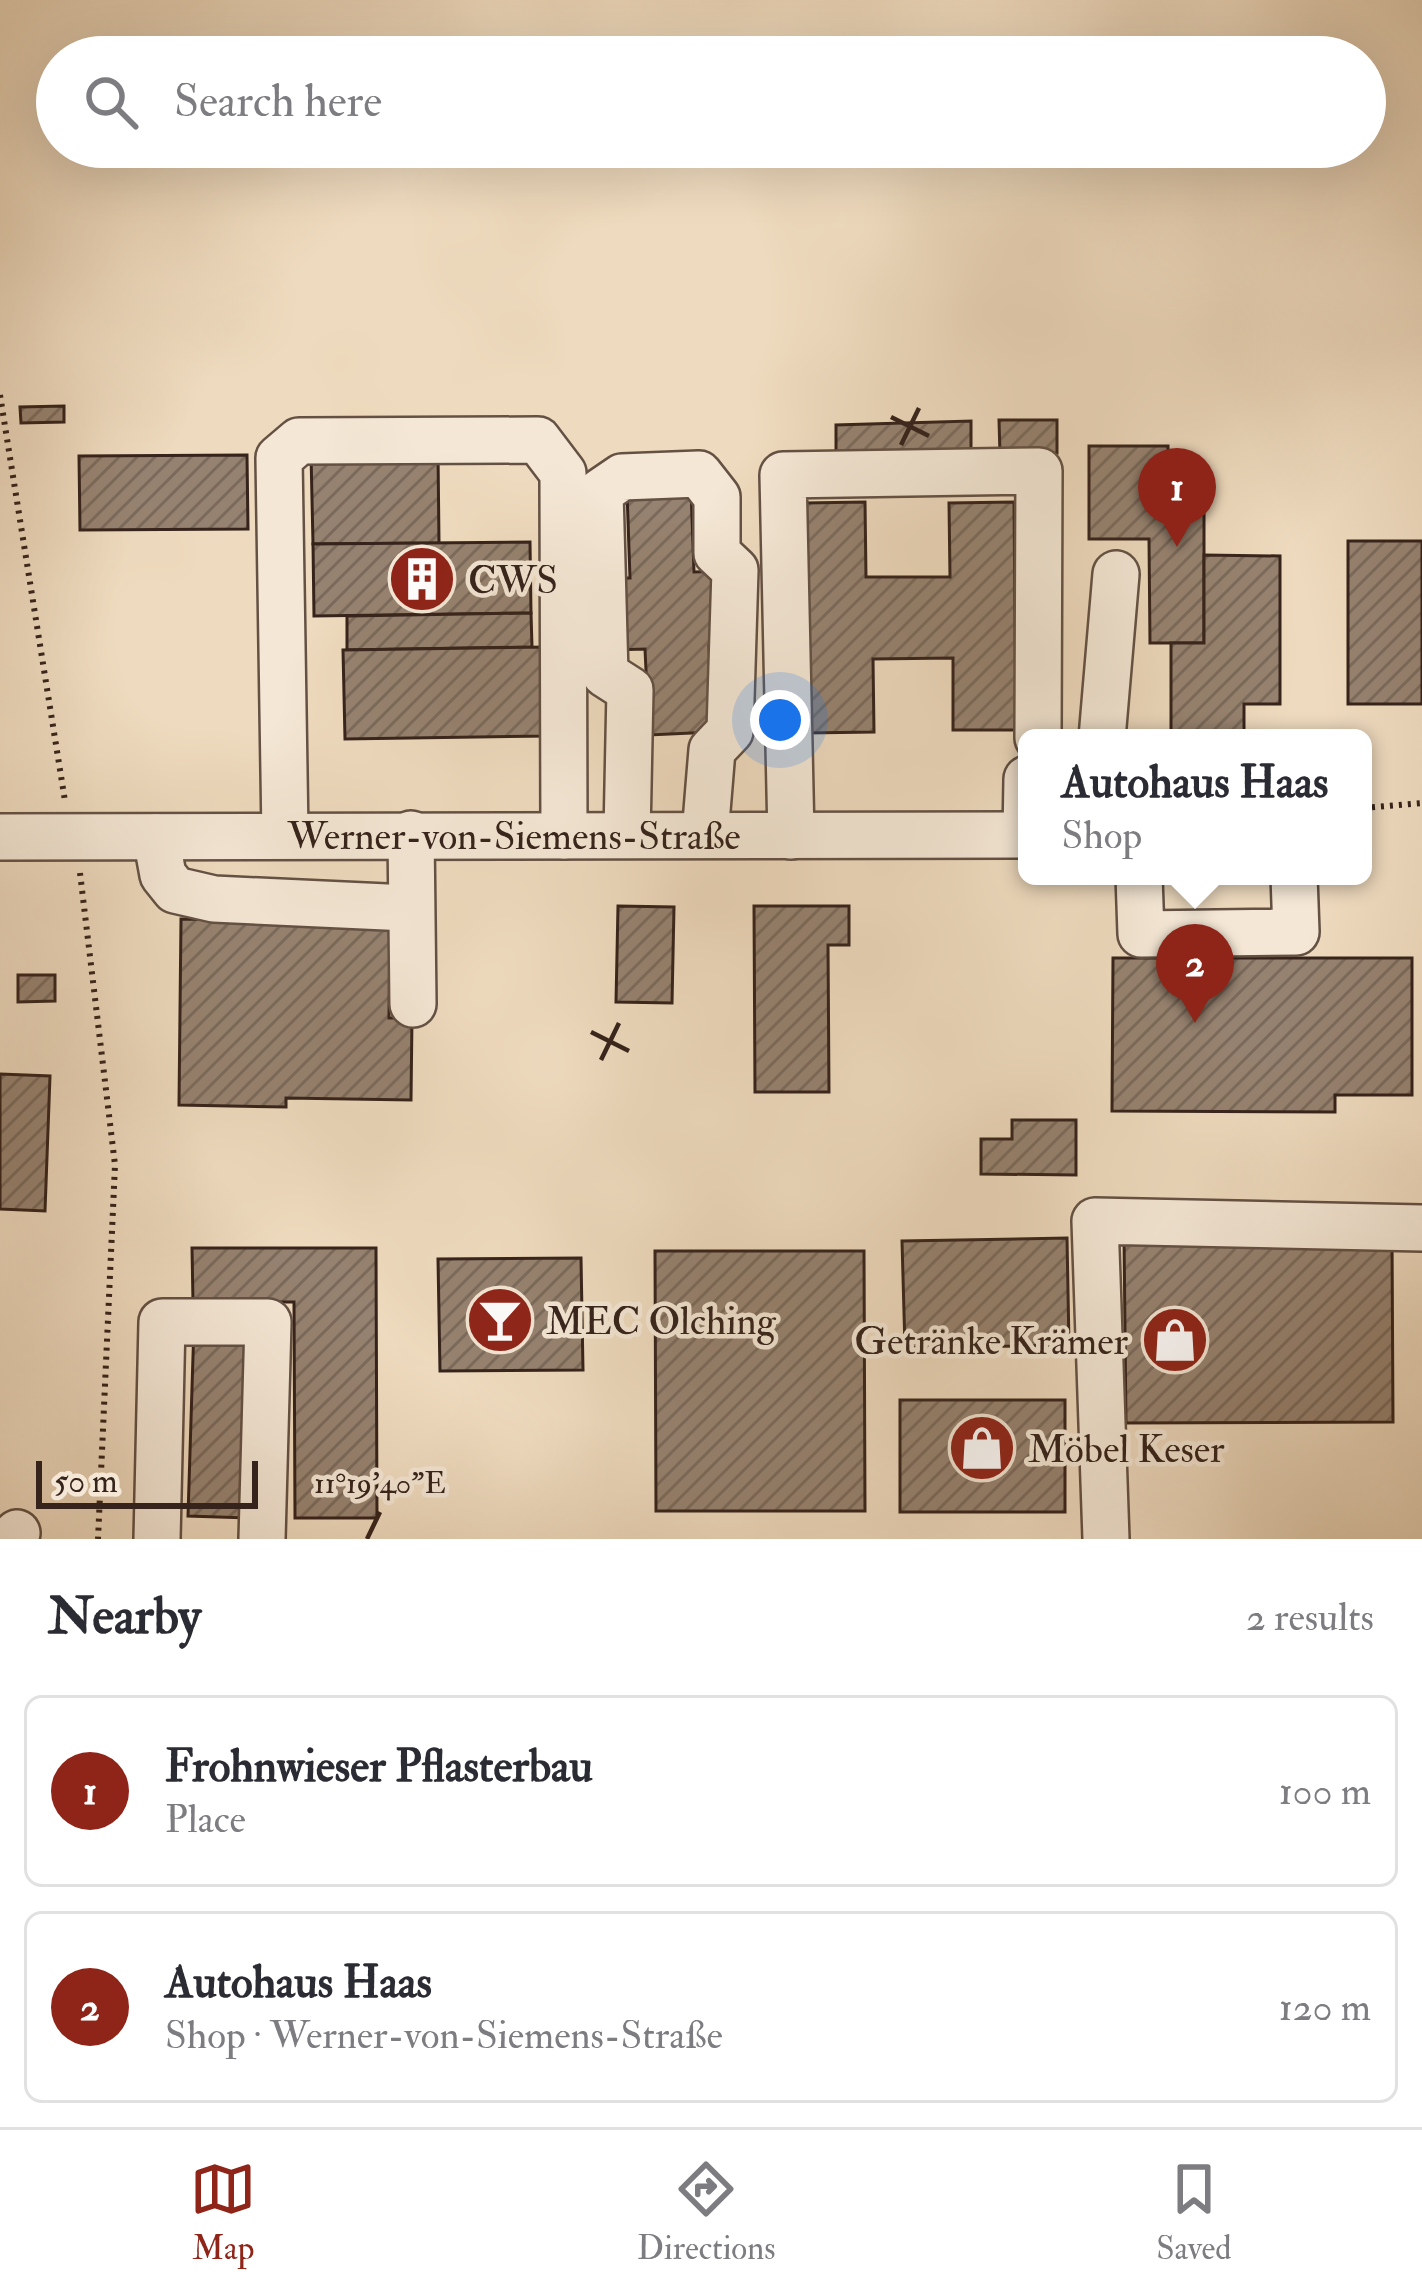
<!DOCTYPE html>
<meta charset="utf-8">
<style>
:root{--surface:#fff;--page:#f7f7f7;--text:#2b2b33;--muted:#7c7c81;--line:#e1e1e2;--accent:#8f2418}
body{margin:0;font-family:"IM FELL Double Pica",serif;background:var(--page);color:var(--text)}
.scale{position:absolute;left:36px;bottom:30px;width:222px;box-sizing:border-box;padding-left:12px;border:6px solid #36231b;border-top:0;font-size:33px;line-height:42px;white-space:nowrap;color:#36231b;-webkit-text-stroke:9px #f4e7d5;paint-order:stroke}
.you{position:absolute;left:780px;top:720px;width:42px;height:42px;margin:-30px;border:9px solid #fff;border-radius:50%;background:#1a73e8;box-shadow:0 0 0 18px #1a73e833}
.badge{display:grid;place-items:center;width:78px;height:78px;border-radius:50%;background:var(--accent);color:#fff;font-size:39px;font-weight:700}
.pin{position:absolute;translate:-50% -99px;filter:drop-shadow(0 3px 6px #0008)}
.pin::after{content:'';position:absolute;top:63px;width:42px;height:36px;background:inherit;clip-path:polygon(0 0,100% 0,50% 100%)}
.popup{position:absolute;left:1018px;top:729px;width:354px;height:156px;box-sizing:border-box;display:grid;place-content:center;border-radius:18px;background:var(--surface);filter:drop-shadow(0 3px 9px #0005);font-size:39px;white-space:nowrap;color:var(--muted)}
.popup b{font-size:45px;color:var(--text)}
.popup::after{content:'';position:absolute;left:50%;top:100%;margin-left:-24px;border:24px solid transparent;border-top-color:var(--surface)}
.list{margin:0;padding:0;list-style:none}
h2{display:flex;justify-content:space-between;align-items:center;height:156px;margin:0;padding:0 48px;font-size:51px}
h2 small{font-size:39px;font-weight:400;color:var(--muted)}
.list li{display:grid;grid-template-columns:78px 1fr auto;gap:36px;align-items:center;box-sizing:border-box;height:192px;margin:0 24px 24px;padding:0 24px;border:3px solid var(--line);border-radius:18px}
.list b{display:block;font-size:45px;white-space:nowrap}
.list p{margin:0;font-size:39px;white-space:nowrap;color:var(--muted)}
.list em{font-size:39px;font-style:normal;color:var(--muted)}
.icon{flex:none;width:66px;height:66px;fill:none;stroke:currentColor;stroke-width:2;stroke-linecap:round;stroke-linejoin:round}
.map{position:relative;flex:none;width:1422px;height:1539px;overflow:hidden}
.search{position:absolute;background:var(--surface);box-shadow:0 12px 48px #0002;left:36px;right:36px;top:36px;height:132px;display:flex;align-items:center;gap:30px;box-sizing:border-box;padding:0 42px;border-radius:66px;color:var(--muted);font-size:45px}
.sheet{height:588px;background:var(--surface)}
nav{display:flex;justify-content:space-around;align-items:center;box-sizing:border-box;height:168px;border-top:3px solid var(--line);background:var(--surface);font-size:33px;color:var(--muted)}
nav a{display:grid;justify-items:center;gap:6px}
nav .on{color:var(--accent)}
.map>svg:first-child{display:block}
.building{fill:url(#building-hatch);stroke:#36231b;stroke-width:3}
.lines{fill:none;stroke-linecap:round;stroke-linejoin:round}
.minor-casing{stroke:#645144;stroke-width:50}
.path{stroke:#36231b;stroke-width:6;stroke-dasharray:3 6;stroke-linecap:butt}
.minor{stroke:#f4e7d5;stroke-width:45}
.ticks{fill:none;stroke:#36231b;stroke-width:4.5}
.labels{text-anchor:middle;stroke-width:9;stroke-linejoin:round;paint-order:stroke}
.poi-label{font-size:39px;fill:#36231b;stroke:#f4e7d5;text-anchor:start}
.street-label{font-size:39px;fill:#36231b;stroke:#f4e7d5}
.ticks-label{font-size:30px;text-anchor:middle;fill:#36231b;stroke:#f4e7d5;stroke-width:9;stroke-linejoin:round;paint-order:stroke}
</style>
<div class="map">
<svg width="1422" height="1539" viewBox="0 0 1422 1539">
<defs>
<pattern id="building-hatch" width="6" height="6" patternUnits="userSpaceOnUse" patternTransform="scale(3)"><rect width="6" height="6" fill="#968270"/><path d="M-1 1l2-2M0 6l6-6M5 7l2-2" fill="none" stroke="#7b6a5b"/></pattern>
</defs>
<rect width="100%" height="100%" fill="#eedabe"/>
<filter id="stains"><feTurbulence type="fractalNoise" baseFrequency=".00167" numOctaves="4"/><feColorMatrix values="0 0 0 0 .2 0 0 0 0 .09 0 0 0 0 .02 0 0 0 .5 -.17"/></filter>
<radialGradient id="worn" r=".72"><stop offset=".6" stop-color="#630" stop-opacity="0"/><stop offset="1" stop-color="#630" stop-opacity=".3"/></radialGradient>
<g class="building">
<polygon points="64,406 64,422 21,423 20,407"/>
<polygon points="999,420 1057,420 1057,453 1000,454"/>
<polygon points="971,421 971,452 836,456 836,425"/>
<polygon points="1089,446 1168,446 1168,504 1204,504 1204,643 1150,643 1149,539 1089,539"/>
<polygon points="438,453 439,543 313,544 311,454"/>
<polygon points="247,455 248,529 80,530 79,456"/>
<polygon points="691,489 694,572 730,571 733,645 709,646 713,732 649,735 645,649 613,650 611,578 630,578 627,492"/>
<polygon points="865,502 866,577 950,577 949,503 1014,502 1016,730 953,730 953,658 873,659 874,732 807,733 805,503"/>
<rect x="1348" y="541" width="74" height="163"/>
<polygon points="530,542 531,613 314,616 313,544"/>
<polygon points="1204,555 1280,556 1280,704 1244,704 1244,735 1171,735 1171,643 1204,643"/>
<polygon points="531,613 532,647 347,650 347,616"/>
<polygon points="547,647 549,736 345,739 343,650"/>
<polygon points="618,906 674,907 672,1003 616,1002"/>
<polygon points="754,906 849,906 849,945 828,945 829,1092 755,1092"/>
<polygon points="181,919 390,921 389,1018 412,1018 411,1100 286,1098 286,1107 179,1105"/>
<polygon points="1113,958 1412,958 1412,1095 1335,1095 1335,1112 1112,1111"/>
<polygon points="18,975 55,975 55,1001 18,1002"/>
<polygon points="0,1074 50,1076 45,1211 0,1209"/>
<polygon points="1012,1120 1076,1120 1076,1175 981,1174 981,1139 1012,1139"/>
<polygon points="1392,1236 1393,1422 1126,1423 1124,1237"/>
<polygon points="1067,1238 1069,1345 905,1348 902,1241"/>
<polygon points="192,1248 376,1248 377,1518 295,1518 294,1302 193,1302"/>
<polygon points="655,1251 864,1251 865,1511 656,1511"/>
<polygon points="581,1258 583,1370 440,1371 438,1259"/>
<polygon points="194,1324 254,1326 248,1518 188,1516"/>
<rect x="900" y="1400" width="165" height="112"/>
</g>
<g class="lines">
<g class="minor-casing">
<g id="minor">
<polyline points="1102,738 1116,574"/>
<polyline points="411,834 413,1004"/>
<polyline points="627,834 630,690 605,674 600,492 622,477 699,474 717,497 717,553 735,570 730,731 712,750 705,835"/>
<polyline points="285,835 279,458 299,441 538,440 563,473 564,836"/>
<polyline points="1026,835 1027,779"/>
<polyline points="791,836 783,475 1039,471 1038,738"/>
<polyline points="0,837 1027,835"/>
<polyline points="156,837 163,875 175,890 214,899 408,908"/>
<polyline points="1139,876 1141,934 1296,932 1294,876"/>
<polyline points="15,1539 17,1533"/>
<polyline points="157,1539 162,1322 268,1322 262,1539"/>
<polyline points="1106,1539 1095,1221 1422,1228"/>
</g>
</g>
<g class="path">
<polyline points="0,395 65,801"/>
<polyline points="1363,808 1422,803"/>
<polyline points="80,873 115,1165 98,1539"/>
</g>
<use href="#minor" class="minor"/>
</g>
<path class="ticks" d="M 891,417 L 929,436M 901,445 L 919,408M 591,1032 L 629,1051M 601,1060 L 619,1023M 367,1539 L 380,1512"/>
<defs>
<g id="building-disc" transform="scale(3.45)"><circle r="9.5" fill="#8f2418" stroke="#f4e7d5"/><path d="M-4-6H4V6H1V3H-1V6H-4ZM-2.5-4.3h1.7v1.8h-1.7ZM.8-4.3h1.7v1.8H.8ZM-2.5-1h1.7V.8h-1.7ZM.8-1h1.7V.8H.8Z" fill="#fff"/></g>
<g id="bar-disc" transform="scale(3.45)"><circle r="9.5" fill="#8f2418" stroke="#f4e7d5"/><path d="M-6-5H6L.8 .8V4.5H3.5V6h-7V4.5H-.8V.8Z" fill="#fff"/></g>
<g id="shop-disc" transform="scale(3.45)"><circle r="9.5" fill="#8f2418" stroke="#f4e7d5"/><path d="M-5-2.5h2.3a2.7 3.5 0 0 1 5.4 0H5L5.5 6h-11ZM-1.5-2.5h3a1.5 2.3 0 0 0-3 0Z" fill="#fff"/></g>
</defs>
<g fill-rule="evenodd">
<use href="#building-disc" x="422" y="579"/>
<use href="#bar-disc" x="500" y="1320"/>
<use href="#shop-disc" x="1175" y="1340"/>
<use href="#shop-disc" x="982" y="1448"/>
</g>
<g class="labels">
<g class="poi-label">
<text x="468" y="593">CWS</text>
<text x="546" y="1334">MEC Olching</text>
<text x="1128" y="1354" text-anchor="end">Getränke Krämer</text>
<text x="1028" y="1462">Möbel Keser</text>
</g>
<g class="street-label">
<text x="514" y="849">Werner-von-Siemens-Straße</text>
</g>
</g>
<g class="ticks-label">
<text x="380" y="1493">11°19'40"E</text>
</g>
<rect width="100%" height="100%" filter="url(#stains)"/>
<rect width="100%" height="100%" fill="url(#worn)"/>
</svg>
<div class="scale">50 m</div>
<div class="you"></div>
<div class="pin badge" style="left:1177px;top:547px">1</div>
<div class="pin badge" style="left:1195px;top:1023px">2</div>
<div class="popup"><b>Autohaus Haas</b>Shop</div>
<div class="search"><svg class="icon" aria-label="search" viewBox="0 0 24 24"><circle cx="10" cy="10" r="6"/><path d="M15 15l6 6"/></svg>Search here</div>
</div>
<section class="sheet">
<h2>Nearby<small>2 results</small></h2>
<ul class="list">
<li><span class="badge">1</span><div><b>Frohnwieser Pflasterbau</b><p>Place</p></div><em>100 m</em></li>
<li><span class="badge">2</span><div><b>Autohaus Haas</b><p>Shop · Werner-von-Siemens-Straße</p></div><em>120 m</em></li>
</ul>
</section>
<nav>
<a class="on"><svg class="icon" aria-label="map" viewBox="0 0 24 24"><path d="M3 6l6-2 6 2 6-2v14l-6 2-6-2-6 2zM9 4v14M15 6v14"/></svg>Map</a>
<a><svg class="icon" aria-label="directions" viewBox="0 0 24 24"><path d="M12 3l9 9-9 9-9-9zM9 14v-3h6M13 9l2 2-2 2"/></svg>Directions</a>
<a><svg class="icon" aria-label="saved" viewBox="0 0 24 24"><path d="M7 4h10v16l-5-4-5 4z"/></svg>Saved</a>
</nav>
